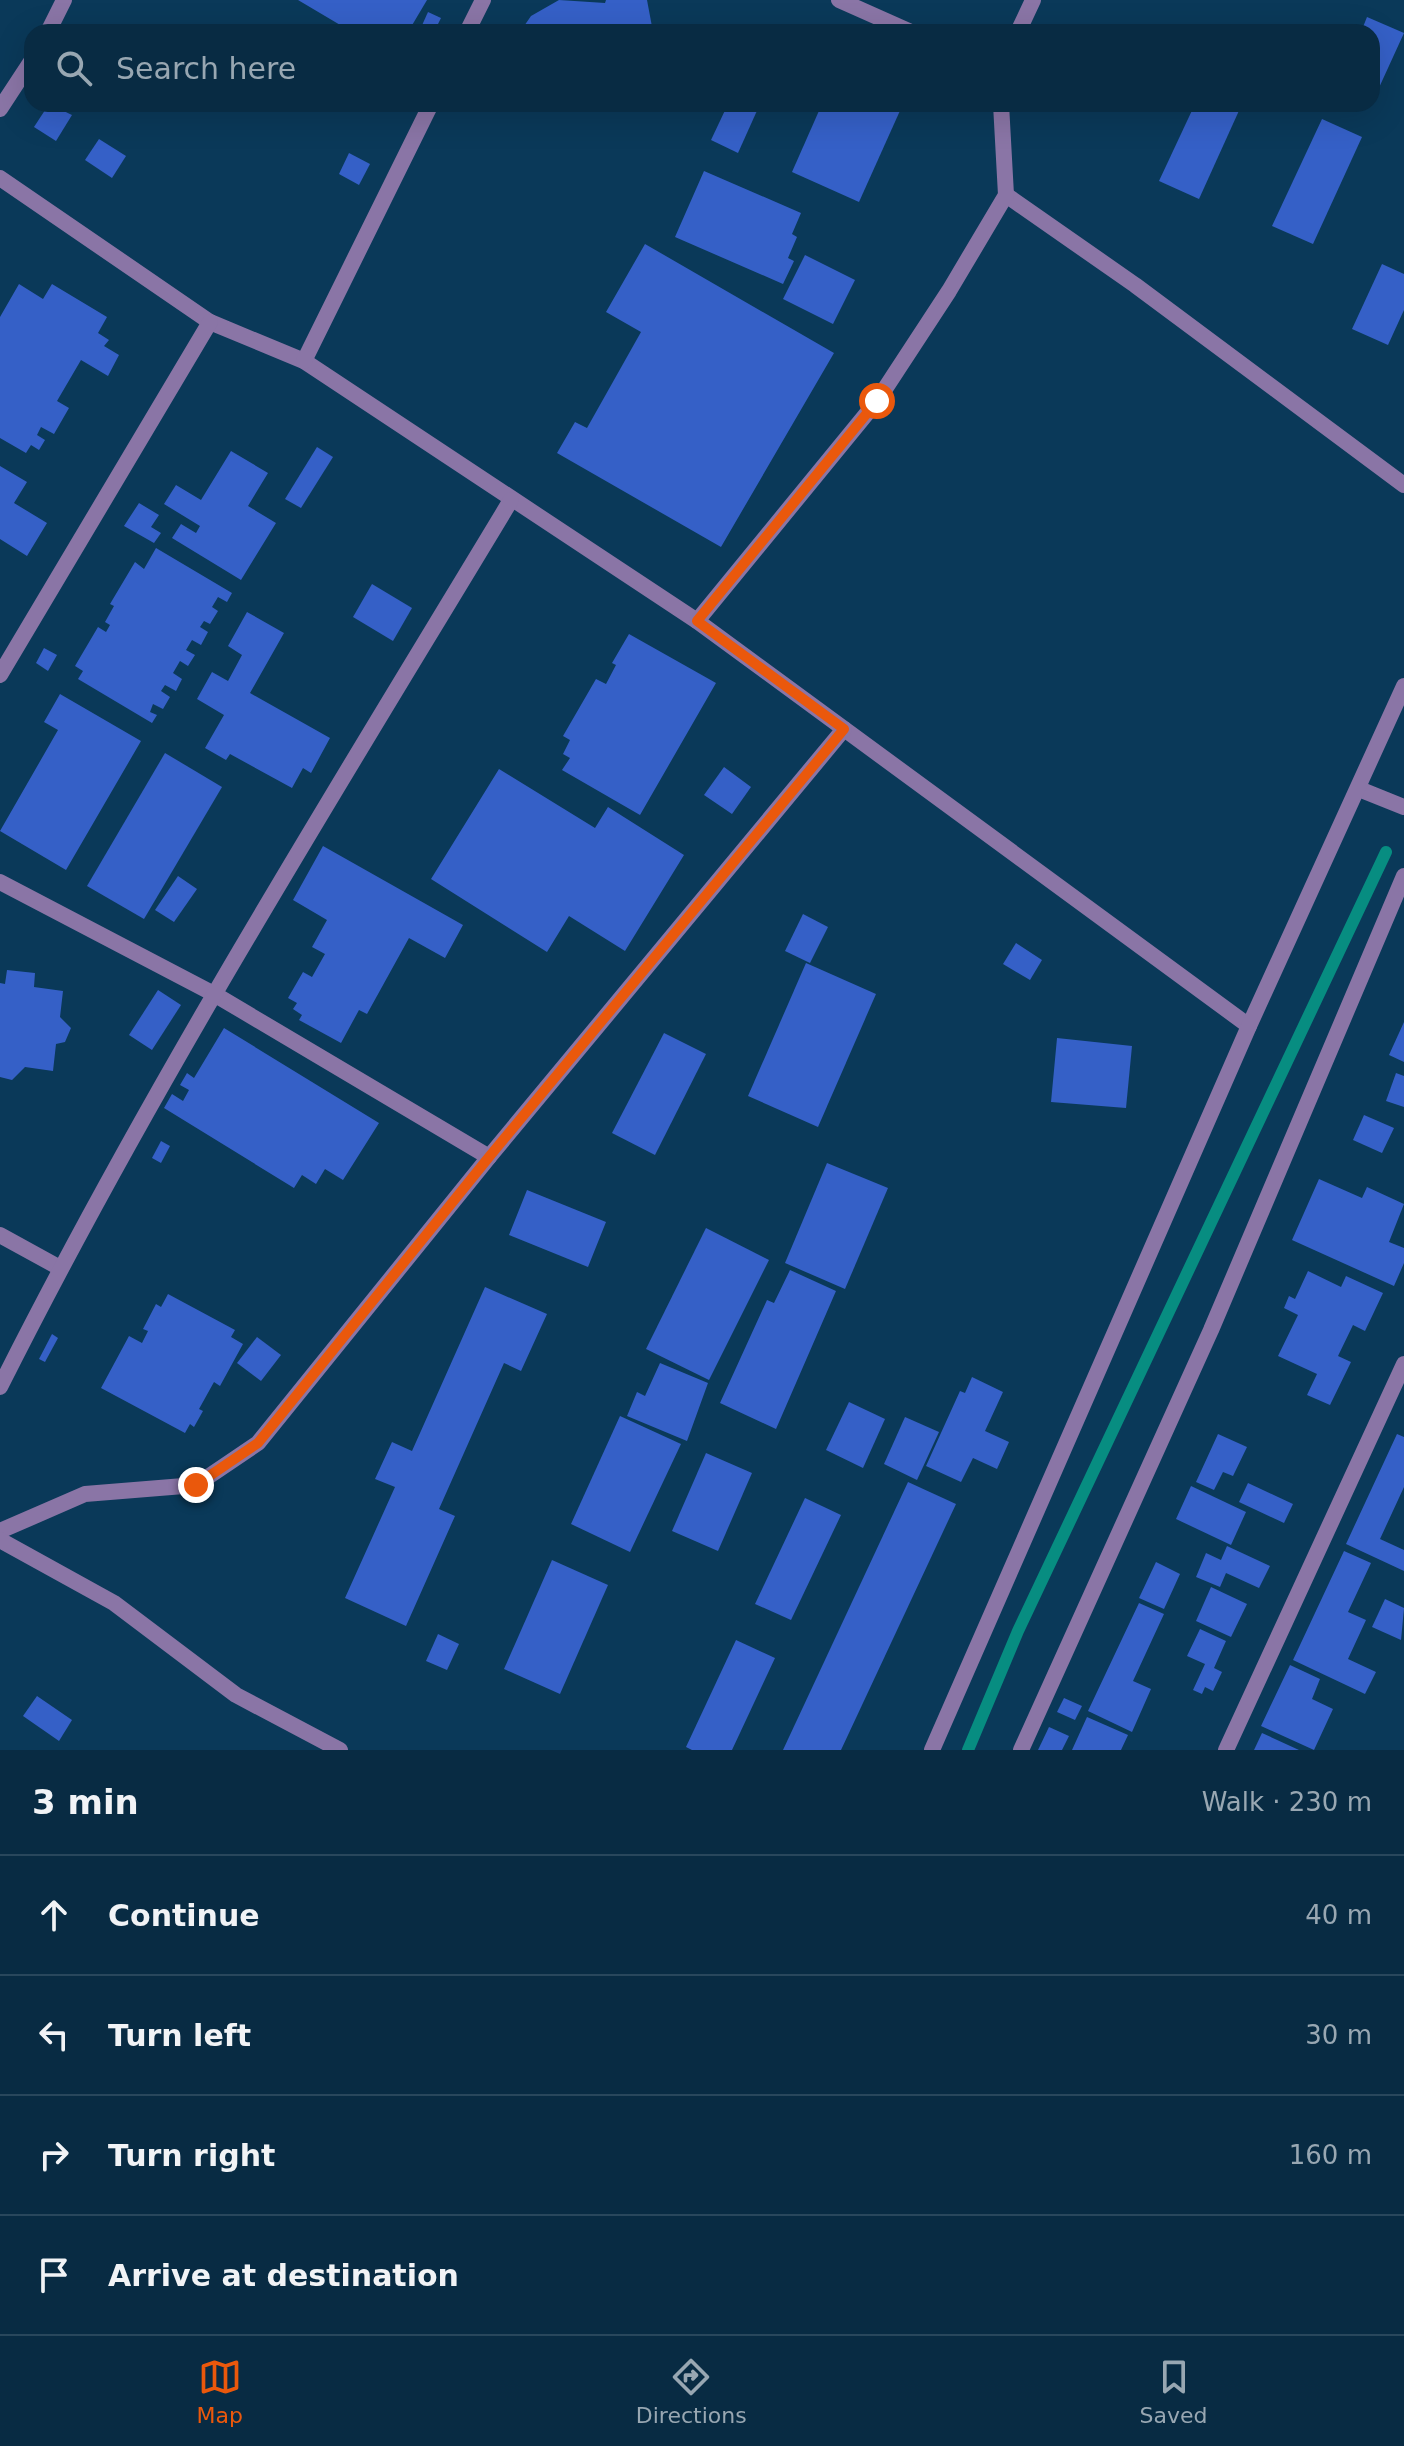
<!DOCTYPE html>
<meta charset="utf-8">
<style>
:root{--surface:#082b43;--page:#16374e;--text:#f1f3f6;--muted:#98a7b2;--line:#29475c;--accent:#ea580c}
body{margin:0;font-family:"DejaVu Sans",sans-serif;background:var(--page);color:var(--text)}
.stop{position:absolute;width:24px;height:24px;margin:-18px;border:6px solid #ea580c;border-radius:50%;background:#fff}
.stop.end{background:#ea580c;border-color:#fff;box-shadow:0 2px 8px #0008}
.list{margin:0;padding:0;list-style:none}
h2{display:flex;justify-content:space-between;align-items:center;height:104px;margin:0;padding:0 32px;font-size:34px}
h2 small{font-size:26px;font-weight:400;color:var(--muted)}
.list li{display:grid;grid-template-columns:52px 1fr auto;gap:24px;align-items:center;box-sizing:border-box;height:120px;padding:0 32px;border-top:2px solid var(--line)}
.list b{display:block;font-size:30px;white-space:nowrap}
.list em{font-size:26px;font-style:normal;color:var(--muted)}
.icon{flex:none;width:44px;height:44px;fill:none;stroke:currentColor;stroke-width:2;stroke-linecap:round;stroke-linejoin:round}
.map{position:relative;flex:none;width:1404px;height:1750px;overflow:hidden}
.search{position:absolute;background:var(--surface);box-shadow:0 8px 32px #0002;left:24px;right:24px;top:24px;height:88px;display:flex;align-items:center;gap:20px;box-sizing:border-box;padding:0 28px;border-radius:24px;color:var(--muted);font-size:30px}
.sheet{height:584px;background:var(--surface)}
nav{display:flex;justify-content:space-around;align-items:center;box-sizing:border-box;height:112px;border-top:2px solid var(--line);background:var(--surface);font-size:22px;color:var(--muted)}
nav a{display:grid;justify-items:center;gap:4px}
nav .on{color:var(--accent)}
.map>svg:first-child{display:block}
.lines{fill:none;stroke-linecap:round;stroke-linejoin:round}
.stream{stroke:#078d81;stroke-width:12}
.building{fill:#3560c7}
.minor{stroke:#8a75a6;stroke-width:16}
.route{stroke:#ea580c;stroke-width:10}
</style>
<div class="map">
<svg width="1404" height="1750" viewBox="0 0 1404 1750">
<rect width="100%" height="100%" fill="#0a3959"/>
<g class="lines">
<polyline class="stream" points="968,1750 1018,1631 1386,852"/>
</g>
<g class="building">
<polygon points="298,0 427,0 408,32 352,32"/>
<polygon points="559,0 605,3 606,0 647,0 653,32 520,32 531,16"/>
<polygon points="428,12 441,18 434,32 419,32"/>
<polygon points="1367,17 1404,33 1372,103 1372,32 1361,32"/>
<polygon points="49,104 72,115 56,141 34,127"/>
<polygon points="728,104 760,104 738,153 711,140"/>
<polygon points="822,104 903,104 859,202 792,172"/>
<polygon points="1195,104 1242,104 1199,199 1159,181"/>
<polygon points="1322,119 1362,137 1313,244 1272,226"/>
<polygon points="99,139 126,156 112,178 85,160"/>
<polygon points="349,153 370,164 359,185 339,174"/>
<polygon points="704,171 801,213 792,234 797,237 788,258 794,261 783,284 675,237"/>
<polygon points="645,244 834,353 721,547 557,453 575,422 587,428 641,332 606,312"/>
<polygon points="805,255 855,280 833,324 783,299"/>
<polygon points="1382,264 1404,274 1404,310 1388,345 1352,329"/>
<polygon points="19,284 43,299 52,284 107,317 98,333 109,340 104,346 119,355 108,376 81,360 57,401 69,408 54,434 41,427 37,435 45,440 39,450 31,445 26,453 0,438 0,317"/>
<polygon points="317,447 333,457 301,508 285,499"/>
<polygon points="231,451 268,473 248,506 276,523 241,580 172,538 181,524 196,533 200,526 164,504 176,485 201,500"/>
<polygon points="0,466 27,482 14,503 47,523 27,556 0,539"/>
<polygon points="139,503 159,515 151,527 161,533 154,543 124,526"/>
<polygon points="156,548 232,593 227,602 218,597 212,607 218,611 210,624 204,621 200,627 208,632 201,645 192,640 186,650 195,655 188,666 180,661 173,673 182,679 176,691 165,685 161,691 170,697 163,709 153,704 150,712 157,715 152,723 78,679 83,671 75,666 98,627 106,632 110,625 105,622 114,606 110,604 135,562 144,569"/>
<polygon points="372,584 412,608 393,641 353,617"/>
<polygon points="247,612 284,633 250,693 330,738 311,773 303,768 292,788 230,754 226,760 205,748 224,715 197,699 212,672 228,681 242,655 228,646"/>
<polygon points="629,634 716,683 640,815 562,770 570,758 563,754 570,740 563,736 596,679 606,684 616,665 612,663"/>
<polygon points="44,648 57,655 48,671 36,663"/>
<polygon points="60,694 141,741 66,870 0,831 58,730 44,722"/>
<polygon points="165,753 222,787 144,919 87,886"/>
<polygon points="724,767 751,787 732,814 704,795"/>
<polygon points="499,769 595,828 608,807 684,855 625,951 569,916 547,952 431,879"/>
<polygon points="323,846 463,925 445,958 409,938 367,1014 359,1010 341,1043 299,1020 302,1015 293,1009 297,1003 288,998 303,972 312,977 325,954 312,947 327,920 293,900"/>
<polygon points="178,876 197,889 174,922 155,910"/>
<polygon points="803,914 828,927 810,963 785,951"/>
<polygon points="1016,943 1042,960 1030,980 1003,964"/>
<polygon points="806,963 876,994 818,1127 748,1096"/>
<polygon points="7,970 35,973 34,987 63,991 60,1017 71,1028 65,1042 56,1044 53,1071 25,1067 12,1080 0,1077 0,983 5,984"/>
<polygon points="158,990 181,1005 152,1050 129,1035"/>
<polygon points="1404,1022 1404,1062 1389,1055"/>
<polygon points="224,1028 379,1123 343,1180 325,1169 316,1184 302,1175 294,1188 164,1108 172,1094 183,1101 189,1090 180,1085 187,1073 194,1078"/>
<polygon points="664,1033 706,1054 655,1155 612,1133"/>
<polygon points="1057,1038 1132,1046 1126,1108 1051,1102"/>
<polygon points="1396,1073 1404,1076 1404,1107 1386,1101"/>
<polygon points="1364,1115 1394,1128 1382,1153 1353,1140"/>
<polygon points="161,1141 170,1146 161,1163 152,1158"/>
<polygon points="827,1163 888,1188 845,1289 785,1263"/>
<polygon points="1319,1179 1362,1198 1367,1187 1404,1204 1389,1242 1404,1248 1404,1263 1394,1286 1292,1240"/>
<polygon points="527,1190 606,1222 588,1267 509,1235"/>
<polygon points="706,1228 769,1260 709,1380 646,1349"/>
<polygon points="790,1270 836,1291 776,1429 720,1403 767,1300 774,1303"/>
<polygon points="1308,1271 1341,1287 1346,1276 1383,1293 1365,1331 1353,1325 1338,1356 1351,1362 1330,1405 1307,1395 1317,1374 1278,1356 1298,1315 1284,1308 1289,1296 1295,1299"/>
<polygon points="485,1287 547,1314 521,1371 504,1363 439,1509 455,1516 406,1626 345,1598 395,1487 375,1479 392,1442 412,1451"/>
<polygon points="168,1294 235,1330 231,1337 243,1344 220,1386 214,1382 199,1409 203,1411 194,1427 190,1424 185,1433 101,1388 129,1336 142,1343 148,1331 143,1329 156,1304 161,1307"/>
<polygon points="52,1334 58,1338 45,1362 39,1359"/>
<polygon points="257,1337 281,1355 261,1381 237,1363"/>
<polygon points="660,1363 708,1383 687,1441 627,1416 637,1392 645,1396"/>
<polygon points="972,1377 1003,1392 985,1431 1009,1442 997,1469 973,1458 961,1482 926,1466 960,1391 965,1393"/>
<polygon points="849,1402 885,1419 863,1468 826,1450"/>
<polygon points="620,1416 681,1444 630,1552 571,1524"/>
<polygon points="905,1417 939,1432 917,1480 884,1464"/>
<polygon points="1218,1434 1247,1447 1233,1476 1223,1472 1214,1490 1196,1482"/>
<polygon points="1397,1434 1404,1437 1404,1487 1380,1539 1404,1550 1404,1571 1346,1544"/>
<polygon points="706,1453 752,1473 718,1551 672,1531"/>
<polygon points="908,1482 956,1504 841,1750 783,1750"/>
<polygon points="1248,1483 1293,1504 1284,1523 1239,1502"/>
<polygon points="1191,1486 1246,1512 1231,1545 1176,1519"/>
<polygon points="805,1498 841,1515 791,1620 755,1604"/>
<polygon points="1227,1546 1270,1566 1259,1588 1226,1573 1220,1587 1196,1577 1206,1553 1221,1560"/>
<polygon points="1344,1551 1371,1563 1348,1612 1366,1620 1348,1659 1376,1672 1365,1694 1293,1660"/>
<polygon points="552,1560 608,1585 560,1694 504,1669"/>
<polygon points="1156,1562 1180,1574 1164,1609 1139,1598"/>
<polygon points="1211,1587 1247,1604 1231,1637 1196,1621"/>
<polygon points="1385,1599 1404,1608 1401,1640 1372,1627"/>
<polygon points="1139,1603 1164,1614 1133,1681 1151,1689 1132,1732 1088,1711"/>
<polygon points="1200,1629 1226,1641 1214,1668 1222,1672 1213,1691 1205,1687 1202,1694 1193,1690 1205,1664 1187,1656"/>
<polygon points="438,1634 459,1644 447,1670 426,1661"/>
<polygon points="736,1640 775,1658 732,1750 692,1750 686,1747"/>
<polygon points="1290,1665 1320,1679 1312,1699 1333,1709 1314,1750 1261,1726"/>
<polygon points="37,1696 72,1720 59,1741 23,1716"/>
<polygon points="1064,1698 1082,1706 1075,1720 1057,1712"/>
<polygon points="1087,1717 1128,1735 1121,1750 1072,1750"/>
<polygon points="1049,1727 1069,1736 1062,1750 1038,1750"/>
<polygon points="1262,1733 1299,1750 1254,1750"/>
</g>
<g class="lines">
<g class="minor">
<polyline points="839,0 911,32"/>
<polyline points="48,32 64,0"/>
<polyline points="467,32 483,0"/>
<polyline points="1018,32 1033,0"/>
<polyline points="0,109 32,60"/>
<polyline points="0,178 210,322 304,361 697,621 1249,1026"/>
<polyline points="1006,195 1135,285 1404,485"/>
<polyline points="304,361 431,104"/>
<polyline points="697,621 877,401 949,291 1006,195 1001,104"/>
<polyline points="0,675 210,322"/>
<polyline points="1359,789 1404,807"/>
<polyline points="0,882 214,994 489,1157 844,729"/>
<polyline points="0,1235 60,1268"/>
<path d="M 0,1387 C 153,1082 335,792 511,500"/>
<polyline points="0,1531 85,1494 196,1485 258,1443 489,1157"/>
<polyline points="0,1540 114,1603 236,1695 340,1750"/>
<polyline points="932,1750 1249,1026 1404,686"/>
<polyline points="1021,1750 1211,1330 1404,876"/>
<polyline points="1226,1750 1404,1364"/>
</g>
</g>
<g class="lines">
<polyline class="route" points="196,1485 258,1443 489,1157 844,729 697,621 877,401"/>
</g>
</svg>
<div class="stop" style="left:877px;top:401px"></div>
<div class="stop end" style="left:196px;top:1485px"></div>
<div class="search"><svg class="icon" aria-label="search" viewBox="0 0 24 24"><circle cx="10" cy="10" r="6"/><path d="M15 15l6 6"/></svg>Search here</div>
</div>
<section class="sheet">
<h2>3 min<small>Walk · 230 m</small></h2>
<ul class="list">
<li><svg class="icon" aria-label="ahead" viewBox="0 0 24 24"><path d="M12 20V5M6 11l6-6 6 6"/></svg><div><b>Continue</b></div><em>40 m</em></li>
<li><svg class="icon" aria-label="left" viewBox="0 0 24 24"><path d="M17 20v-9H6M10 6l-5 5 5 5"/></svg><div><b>Turn left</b></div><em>30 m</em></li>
<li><svg class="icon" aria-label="right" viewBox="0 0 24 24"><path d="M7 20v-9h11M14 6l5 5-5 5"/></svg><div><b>Turn right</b></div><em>160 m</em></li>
<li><svg class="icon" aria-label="arrive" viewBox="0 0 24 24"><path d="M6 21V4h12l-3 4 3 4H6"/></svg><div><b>Arrive at destination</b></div></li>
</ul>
</section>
<nav>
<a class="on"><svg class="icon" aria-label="map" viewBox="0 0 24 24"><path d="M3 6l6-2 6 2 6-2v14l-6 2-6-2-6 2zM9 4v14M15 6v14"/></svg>Map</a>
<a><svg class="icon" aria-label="directions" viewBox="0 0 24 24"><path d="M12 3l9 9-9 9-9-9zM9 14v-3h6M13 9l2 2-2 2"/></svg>Directions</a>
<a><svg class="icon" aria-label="saved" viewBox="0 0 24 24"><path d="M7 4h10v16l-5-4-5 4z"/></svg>Saved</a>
</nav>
